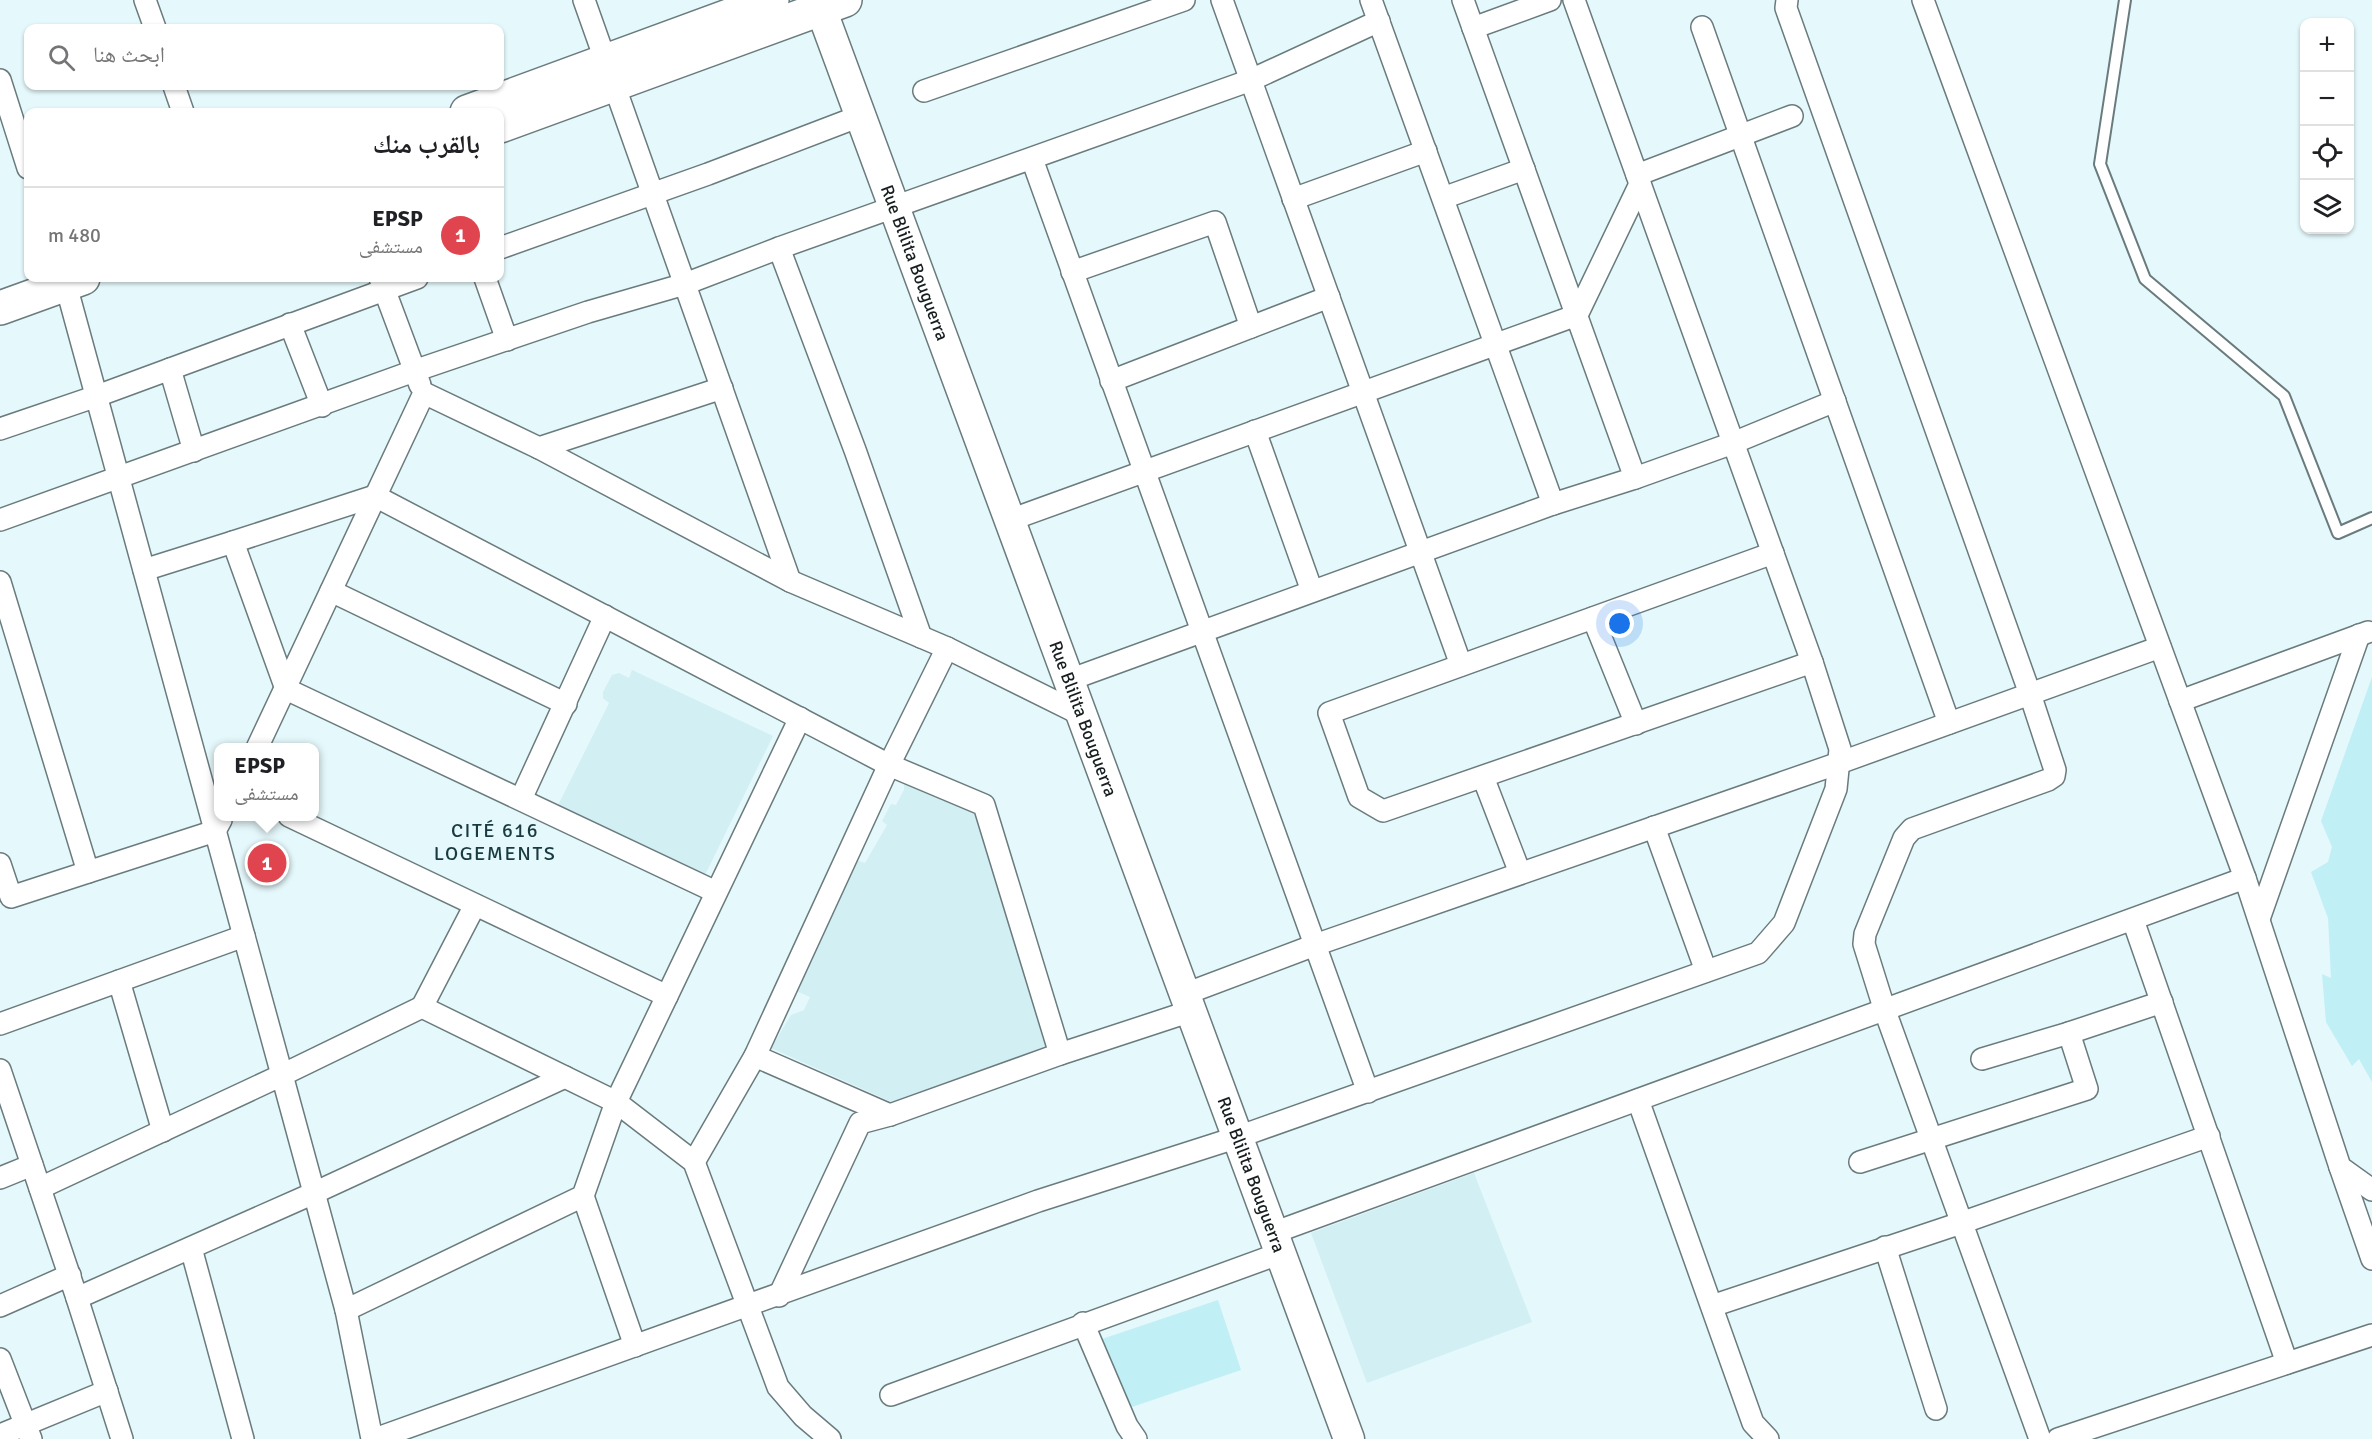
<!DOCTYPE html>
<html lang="ar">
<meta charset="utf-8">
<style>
:root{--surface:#fff;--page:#f2f2f2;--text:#202124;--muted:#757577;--line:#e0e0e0;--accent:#1a73e8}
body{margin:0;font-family:Signika,"Noto Naskh Arabic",sans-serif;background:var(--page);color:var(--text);direction:rtl}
.controls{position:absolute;right:18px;top:18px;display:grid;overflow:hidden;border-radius:12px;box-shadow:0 2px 4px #0004}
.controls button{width:54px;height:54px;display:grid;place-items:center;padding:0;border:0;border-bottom:2px solid var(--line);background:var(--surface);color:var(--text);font:30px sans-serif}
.you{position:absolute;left:1620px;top:624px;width:21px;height:21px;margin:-15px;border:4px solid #fff;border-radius:50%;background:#1a73e8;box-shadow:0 0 0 9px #1a73e833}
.badge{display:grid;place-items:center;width:39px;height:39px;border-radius:50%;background:var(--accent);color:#fff;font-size:20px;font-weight:700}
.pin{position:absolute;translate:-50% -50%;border:3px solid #fff;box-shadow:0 2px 6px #0006}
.popup{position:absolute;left:214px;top:743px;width:105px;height:78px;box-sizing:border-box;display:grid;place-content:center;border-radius:12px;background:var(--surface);filter:drop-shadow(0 2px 4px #0005);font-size:20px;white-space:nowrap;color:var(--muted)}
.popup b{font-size:22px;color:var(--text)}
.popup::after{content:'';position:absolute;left:50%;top:100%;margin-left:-12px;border:12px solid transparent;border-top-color:var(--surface)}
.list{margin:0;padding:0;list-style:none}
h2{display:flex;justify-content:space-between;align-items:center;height:78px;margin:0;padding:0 24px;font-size:26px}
h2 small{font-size:20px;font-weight:400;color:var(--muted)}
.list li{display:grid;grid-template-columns:39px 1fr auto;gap:18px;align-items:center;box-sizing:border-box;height:96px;padding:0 24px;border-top:2px solid var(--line)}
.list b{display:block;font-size:22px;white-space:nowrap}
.list p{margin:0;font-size:20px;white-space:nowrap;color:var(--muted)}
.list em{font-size:20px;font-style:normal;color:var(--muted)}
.icon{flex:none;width:33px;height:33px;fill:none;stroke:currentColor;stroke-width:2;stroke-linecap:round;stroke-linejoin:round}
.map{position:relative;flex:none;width:2372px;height:1439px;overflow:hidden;direction:ltr}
.search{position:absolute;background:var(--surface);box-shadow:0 2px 4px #0004;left:24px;top:24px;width:480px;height:66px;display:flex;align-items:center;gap:15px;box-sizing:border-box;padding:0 21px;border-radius:12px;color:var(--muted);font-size:22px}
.panel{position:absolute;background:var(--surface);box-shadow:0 2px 4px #0004;left:24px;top:108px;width:480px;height:174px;border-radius:12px;direction:rtl}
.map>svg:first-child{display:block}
.built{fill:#d2eff3}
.green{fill:#c1eff6}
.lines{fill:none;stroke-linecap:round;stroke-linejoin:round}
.lane-casing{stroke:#6a7b7e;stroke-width:14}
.street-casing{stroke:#6a7b7e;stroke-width:24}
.secondary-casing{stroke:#6a7b7e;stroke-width:33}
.primary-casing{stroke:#6a7b7e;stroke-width:36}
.lane{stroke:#fff;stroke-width:10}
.street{stroke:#fff;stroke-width:21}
.secondary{stroke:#fff;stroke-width:30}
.primary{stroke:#fff;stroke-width:33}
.labels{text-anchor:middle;stroke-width:5;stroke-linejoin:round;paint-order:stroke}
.street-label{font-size:18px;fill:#171e1f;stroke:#e5f8fb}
.neighbourhood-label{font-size:20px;letter-spacing:1.5px;fill:#193b3f;stroke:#e5f8fb}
</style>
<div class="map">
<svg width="2372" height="1439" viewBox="0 0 2372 1439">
<rect width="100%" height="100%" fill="#e5f8fb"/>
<g class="built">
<polygon points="632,670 773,736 706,873 696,877 557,807 609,703 603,698 603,692 612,675 619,673 629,678"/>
<polygon points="904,779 974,811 1059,1047 894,1103 771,1048 791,1015 804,1010 810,997 792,989 850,858 865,863 887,825 882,821 891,804 896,805 904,790"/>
<polygon points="1474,1173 1532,1322 1367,1383 1311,1233"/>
</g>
<g class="green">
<polygon points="2372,677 2372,1082 2359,1059 2352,1066 2326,1022 2322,974 2331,978 2328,918 2311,872 2328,862 2332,847 2321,821"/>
<polygon points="1218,1300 1241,1370 1126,1409 1102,1339"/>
</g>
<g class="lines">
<g class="lane-casing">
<polyline id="lane" points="2125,0 2100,164 2145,279 2284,396 2338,533 2372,518"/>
</g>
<g class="street-casing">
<g id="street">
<polyline points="145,0 155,28"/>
<polyline points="584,0 790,581"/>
<polyline points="1222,0 1461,665"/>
<polyline points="1371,0 1553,504"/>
<polyline points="1787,0 1786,8 2030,694 2055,770 2054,776 2048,780 1912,829 1904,838 1865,934 1864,944 1885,1011 2040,1439"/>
<polyline points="1923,0 2245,878 2340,1167 2372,1190"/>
<polyline points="1702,27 1949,723"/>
<polyline points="1473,28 1550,0"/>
<polyline points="0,80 28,168"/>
<polyline points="174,86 183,112"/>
<polyline points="924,91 1184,0"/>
<polyline points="1032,159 1368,1092"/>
<polyline points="1637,175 1792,116"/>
<polyline points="1443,198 1524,169"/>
<polyline points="1293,199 1426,151"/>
<polyline points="500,248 708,174 860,116"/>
<polyline points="779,248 855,450 921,637"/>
<polyline points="1072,272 1215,222 1251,327"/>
<polyline points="64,278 282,1075 422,1007 616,1102 694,1162 778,1387 803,1416 830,1439"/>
<polyline points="380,278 420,385"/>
<polyline points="485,278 507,340"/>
<polyline points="290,324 322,406"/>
<polyline points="170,369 194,451"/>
<polyline points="1111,381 1329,297"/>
<polyline points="0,429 97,396 417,278"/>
<polyline points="1255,431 1312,591"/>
<polyline points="539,448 722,388"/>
<polyline points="1635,478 1733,443 1835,401"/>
<polyline points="0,520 414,371 588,312 685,284 779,248 1251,80 1379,21"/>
<polyline points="1010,520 1577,315 1640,184"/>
<polyline points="1773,553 1329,713 1359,797 1383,811 1812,662"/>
<polyline points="144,570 233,542"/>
<polyline points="0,582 88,872 215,831 221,820"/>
<polyline points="331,591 566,704"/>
<polyline points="1593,618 1636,724"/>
<polyline points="1069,680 1553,504 1635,478 1463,0"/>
<polyline points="2180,701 2368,632"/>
<polyline points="257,748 424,393 539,448 790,581 947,648 1082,715"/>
<polyline points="1483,777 1520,873"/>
<polyline points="521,799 605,616"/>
<polyline points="289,816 667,996 800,718"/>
<polyline points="1654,827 1706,971"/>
<polyline points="0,864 11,897 88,872"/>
<polyline points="716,892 286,689 233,542 375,496 889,765 984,805 1060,1054 1191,1011"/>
<polyline points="2259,919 2359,635"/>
<polyline points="2133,920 2287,1363"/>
<polyline points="119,981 163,1131"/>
<polyline points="1185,994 1315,945 1839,763 2160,647"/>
<polyline points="422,1007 475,905"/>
<polyline points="0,1024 244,936"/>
<polyline points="755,1056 890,1115"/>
<polyline points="1982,1059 2069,1033"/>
<polyline points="0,1070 77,1298 314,1193 565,1077"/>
<polyline points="1638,1100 1753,1423 1768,1439"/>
<polyline points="694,1162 755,1056 889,765 947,648"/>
<polyline points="1860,1162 2087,1089 2069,1033 2162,1002"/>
<polyline points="2340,1167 2372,1259"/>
<polyline points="0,1178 32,1165"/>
<polyline points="40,1188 282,1075 346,1310 583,1196 616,1102 667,996"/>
<polyline points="583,1196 635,1346"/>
<polyline points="1273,1233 2245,878"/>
<polyline points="1885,1247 1936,1409"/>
<polyline points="191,1248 243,1439"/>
<polyline points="779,1296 860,1123 890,1115 1060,1054"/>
<polyline points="77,1298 122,1439"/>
<polyline points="0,1306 70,1275"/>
<polyline points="1712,1306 1961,1223 2209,1136"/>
<polyline points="346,1310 372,1439"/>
<polyline points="1083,1323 1127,1426 1136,1439"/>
<polyline points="0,1359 31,1439"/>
<polyline points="891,1395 1281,1253"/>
<polyline points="0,1435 107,1391"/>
<polyline points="375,1439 1038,1201 1238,1137 1758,953 1784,923 1836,789 1840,749 1812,662 1574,0"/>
<polyline points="2058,1439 2372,1335"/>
</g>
</g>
<g class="secondary-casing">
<g id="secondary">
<path id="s1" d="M 824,0 L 821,9 L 1349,1439"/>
</g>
</g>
<g class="primary-casing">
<g id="primary">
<polyline points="467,112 772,0"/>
<polyline points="500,126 845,0"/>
<polyline points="0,308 83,278"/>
</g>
</g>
<use href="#lane" class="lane"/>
<use href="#street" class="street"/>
<use href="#secondary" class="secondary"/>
<use href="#primary" class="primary"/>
</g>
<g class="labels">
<g class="street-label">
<text dy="6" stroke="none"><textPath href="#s1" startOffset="280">Rue Blilita Bouguerra</textPath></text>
<text dy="6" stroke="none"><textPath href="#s1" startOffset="766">Rue Blilita Bouguerra</textPath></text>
<text dy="6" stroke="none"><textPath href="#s1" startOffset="1252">Rue Blilita Bouguerra</textPath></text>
</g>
<g class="neighbourhood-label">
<text x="495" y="837">CITÉ 616<tspan x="495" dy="23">LOGEMENTS</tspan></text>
</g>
</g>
</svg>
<div class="controls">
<button>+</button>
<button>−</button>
<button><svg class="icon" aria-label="locate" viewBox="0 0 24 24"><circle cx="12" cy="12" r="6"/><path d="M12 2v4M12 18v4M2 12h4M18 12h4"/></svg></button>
<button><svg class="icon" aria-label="layers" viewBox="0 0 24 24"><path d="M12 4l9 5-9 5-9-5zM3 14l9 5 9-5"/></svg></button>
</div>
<div class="you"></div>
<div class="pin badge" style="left:267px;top:863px;background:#e0444e">1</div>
<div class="popup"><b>EPSP</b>مستشفى</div>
<div class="search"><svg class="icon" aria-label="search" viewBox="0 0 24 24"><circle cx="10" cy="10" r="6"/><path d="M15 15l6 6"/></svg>ابحث هنا</div>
<section class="panel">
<h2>بالقرب منك<small></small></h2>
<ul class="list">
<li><span class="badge" style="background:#e0444e">1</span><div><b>EPSP</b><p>مستشفى</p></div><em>480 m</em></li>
</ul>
</section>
</div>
